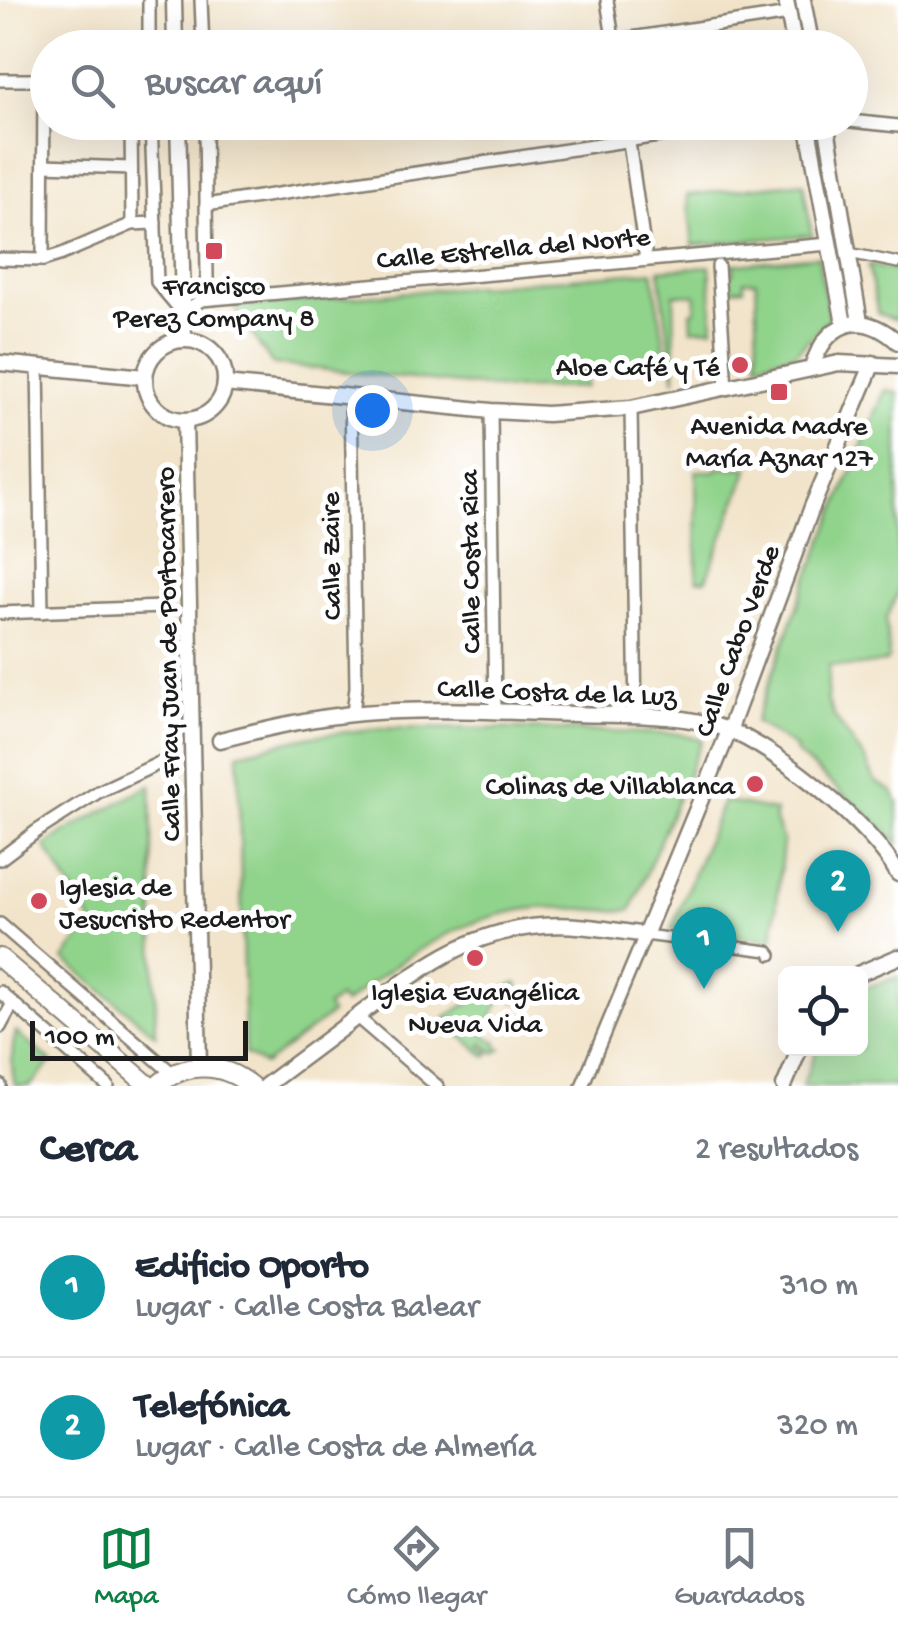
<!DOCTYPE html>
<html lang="es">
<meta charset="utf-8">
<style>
:root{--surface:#fff;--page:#f6f6f7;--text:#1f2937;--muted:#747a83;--line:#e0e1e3;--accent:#0b8043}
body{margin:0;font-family:"Gochi Hand",sans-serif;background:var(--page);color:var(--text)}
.controls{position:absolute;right:30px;bottom:30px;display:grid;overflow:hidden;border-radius:15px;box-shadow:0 10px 40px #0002}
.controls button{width:90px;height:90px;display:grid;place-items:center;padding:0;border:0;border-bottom:2px solid var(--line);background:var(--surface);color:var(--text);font:50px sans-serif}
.scale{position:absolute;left:30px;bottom:25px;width:218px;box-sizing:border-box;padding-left:10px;border:5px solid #1c1c1c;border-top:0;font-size:28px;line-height:35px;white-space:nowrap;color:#1c1c1c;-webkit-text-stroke:8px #fff;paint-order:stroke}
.you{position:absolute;left:372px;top:410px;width:35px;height:35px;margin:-25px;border:8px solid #fff;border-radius:50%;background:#1a73e8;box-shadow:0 0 0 15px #1a73e833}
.badge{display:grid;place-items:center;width:65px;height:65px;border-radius:50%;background:var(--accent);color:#fff;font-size:32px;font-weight:700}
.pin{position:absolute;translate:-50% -82px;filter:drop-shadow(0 2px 5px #0008)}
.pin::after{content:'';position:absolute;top:52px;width:35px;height:30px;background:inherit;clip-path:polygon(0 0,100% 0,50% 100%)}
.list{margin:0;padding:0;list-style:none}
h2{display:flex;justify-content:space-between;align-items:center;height:130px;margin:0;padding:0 40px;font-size:42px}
h2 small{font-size:32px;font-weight:400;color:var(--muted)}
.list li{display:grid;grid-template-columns:65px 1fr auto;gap:30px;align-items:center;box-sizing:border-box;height:140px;padding:0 40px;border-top:2px solid var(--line)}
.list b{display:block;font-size:38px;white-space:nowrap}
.list p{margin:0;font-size:32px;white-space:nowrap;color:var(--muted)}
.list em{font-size:32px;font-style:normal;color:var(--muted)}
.icon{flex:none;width:55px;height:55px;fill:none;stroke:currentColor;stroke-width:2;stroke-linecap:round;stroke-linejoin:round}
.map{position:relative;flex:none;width:898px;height:1086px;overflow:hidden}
.search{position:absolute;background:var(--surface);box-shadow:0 10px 40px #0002;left:30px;right:30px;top:30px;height:110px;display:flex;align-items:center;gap:25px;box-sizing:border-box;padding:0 35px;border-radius:55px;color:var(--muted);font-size:38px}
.sheet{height:410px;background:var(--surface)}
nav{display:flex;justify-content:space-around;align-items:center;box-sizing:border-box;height:140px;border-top:2px solid var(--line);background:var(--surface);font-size:28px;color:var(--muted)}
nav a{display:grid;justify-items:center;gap:5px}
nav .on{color:var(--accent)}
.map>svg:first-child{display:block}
.green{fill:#90d38b;stroke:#567854;stroke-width:2.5}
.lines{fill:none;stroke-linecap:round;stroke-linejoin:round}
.pedestrian-casing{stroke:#878073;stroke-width:14}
.minor-casing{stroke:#878073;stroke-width:16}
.tertiary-casing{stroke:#878073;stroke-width:19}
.primary-casing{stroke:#878073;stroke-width:22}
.pedestrian{stroke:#fff;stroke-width:9}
.minor{stroke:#fff;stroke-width:11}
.tertiary{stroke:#fff;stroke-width:14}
.primary{stroke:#fff;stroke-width:18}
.poi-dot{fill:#d1495b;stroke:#fff;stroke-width:4}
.labels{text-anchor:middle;stroke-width:10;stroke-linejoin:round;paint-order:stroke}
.street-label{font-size:28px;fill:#1c1c1c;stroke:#fff}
.poi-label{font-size:28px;fill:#1c1c1c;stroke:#fff}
</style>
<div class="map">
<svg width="898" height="1086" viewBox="0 0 898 1086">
<rect width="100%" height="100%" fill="#fff"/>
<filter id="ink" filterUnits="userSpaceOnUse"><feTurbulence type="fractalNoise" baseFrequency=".01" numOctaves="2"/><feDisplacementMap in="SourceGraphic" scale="20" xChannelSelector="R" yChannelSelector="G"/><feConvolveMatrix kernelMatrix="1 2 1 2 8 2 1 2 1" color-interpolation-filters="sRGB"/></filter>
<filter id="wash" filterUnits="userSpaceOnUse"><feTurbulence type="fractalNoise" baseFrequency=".0048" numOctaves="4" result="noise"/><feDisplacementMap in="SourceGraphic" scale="40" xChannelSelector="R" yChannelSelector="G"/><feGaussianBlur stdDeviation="2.25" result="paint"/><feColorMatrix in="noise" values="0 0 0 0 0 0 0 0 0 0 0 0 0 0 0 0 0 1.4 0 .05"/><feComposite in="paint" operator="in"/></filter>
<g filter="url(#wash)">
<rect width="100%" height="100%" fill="#f2e4ca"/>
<g class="green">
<polygon points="803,182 812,235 693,245 687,195"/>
<polygon points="818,256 829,318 796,353 758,363 756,281 744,281 744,288 728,289 727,273 734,273 734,267 727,267 726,265"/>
<polygon points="868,265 898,271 898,320 878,314"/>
<polygon points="710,266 713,328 692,329 691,312 695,311 696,295 674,294 675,381 659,270"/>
<polygon points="653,271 667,363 586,374 586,387 506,389 272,364 234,307"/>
<polygon points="885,390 898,392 898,592 886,619 889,658 886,662 851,667 829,665 827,699 834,716 866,761 875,781 892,791 898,802 898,845 887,832 795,752 796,748 755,722 806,582"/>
<polygon points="717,468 749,468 706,580 697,580 696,471 716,471"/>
<path d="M 382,728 L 525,729 L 679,734 L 702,740 L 631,910 C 600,913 569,905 537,908 C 458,916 405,957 344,1004 L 338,998 L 327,1007 L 331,1014 L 264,1065 L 245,1054 L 238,753 L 312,736 Z"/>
<polygon points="151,785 156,1035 64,959 92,922 45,846 68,830"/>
<polygon points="723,801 775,811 775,820 783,842 773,940 671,930"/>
<polygon points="898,977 898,1086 802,1086 817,1049 860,1048 861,989"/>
<path d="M 517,983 L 521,992 L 526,992 L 520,1003 L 501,996 L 484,1035 L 498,1042 L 497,1046 L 502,1049 L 495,1053 L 483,1043 L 481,1046 L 490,1053 L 487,1057 L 452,1029 L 454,1026 L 445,1018 C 468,1002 490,991 517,983 Z"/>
<path d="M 16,1032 L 52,1062 L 30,1086 L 15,1086 C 11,1069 11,1049 16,1032 Z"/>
</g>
</g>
<g filter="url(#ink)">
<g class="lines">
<g class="pedestrian-casing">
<g id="pedestrian">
<polyline points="849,253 898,263"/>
<polyline points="645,935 768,951 771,955"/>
</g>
</g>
<g class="minor-casing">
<g id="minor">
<polyline points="149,0 149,48"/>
<polyline points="201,0 203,48"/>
<polyline points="607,0 614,45"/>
<polyline points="566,48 789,14"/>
<polyline points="0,80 48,80"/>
<polyline points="850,121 898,126"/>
<polyline points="131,122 132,224"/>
<polyline points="151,122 157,282 183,313 201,300 207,277 205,122"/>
<polyline points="626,122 646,260"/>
<polyline points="44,165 131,168"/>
<polyline points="206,205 750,122"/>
<polyline points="0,259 43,260 62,254 132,224 155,223"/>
<polyline points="43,260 44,80"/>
<polyline points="718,266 726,388"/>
<polyline points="201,300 829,244"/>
<polyline points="38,366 42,612"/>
<polyline points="351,397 356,687 353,714"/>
<polyline points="631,408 636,716"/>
<polyline points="491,411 495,712"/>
<polyline points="0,613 163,607"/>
<polyline points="0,859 37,831 98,792 168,759"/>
<polyline points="0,924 173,1074"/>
<polyline points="0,992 108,1086"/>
<polyline points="357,1017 437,1086"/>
<polyline points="0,1027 13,1003"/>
<polyline points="0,1085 0,1086"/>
<polyline points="582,1086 645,935"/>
</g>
</g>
<g class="tertiary-casing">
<g id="tertiary">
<polyline points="174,0 175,48"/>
<polyline points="786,0 795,48"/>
<polyline points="803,0 812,48"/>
<polyline points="178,122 184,339"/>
<polyline points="807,122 844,324"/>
<polyline points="826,122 860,322"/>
<circle cx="185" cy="380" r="40"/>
<polyline points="0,363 145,377"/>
<path d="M 812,367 C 827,321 861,309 898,342"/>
<polyline points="225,384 491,411 547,414 631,408 839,363 898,366"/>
<polyline points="185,420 199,1067"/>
<path d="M 220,740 C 267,728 314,717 362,713 C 433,707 504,712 575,714 C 625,716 677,712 726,729 C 777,748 872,826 898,874"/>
<polyline points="858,974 898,957"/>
<path d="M 265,1086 C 298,1061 331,1037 363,1012 C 415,973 464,934 531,927 C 570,922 607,929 645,935 L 729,731 L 812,507 L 873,363"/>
<polyline points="784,1086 800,1048"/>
</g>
</g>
<g class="primary-casing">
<g id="primary">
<polyline points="0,958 149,1086"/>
<path d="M 157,1086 C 185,1061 222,1062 251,1086"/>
</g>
</g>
<use href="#pedestrian" class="pedestrian"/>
<use href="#minor" class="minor"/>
<use href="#tertiary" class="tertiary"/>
<use href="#primary" class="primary"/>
</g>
</g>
<g class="poi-dot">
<rect x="204" y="241" width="20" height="20" rx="5"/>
<circle cx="740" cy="365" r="10"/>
<rect x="769" y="382" width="20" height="20" rx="5"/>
<circle cx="755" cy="784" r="10"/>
<circle cx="39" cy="901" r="10"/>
<circle cx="475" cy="958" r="10"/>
</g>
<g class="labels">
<g class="street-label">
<text transform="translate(513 246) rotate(-5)" y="10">Calle Estrella del Norte</text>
<text transform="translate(329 556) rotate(-91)" y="10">Calle Zaire</text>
<text transform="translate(468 562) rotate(-91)" y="10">Calle Costa Rica</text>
<text transform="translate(735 640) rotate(-70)" y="10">Calle Cabo Verde</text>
<text transform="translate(166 654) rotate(-91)" y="10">Calle Fray Juan de Portocarrero</text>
<text transform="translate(557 690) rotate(2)" y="10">Calle Costa de la Luz</text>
</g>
<g class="poi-label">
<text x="214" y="294">Francisco<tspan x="214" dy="32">Perez Company 8</tspan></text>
<text x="720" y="375" text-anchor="end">Aloe Café y Té</text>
<text x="779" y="434">Avenida Madre<tspan x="779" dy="32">María Aznar 127</tspan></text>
<text x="735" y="794" text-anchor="end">Colinas de Villablanca</text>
<text x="59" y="895" text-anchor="start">Iglesia de<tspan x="59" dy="32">Jesucristo Redentor</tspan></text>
<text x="475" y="1000">Iglesia Evangélica<tspan x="475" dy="32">Nueva Vida</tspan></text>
</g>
</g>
</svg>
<div class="controls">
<button><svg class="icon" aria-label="locate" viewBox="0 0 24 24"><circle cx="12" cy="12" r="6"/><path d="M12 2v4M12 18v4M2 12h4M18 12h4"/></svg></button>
</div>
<div class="scale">100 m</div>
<div class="you"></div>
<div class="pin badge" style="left:704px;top:989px;background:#0f9aa8">1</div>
<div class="pin badge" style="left:838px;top:932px;background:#0f9aa8">2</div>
<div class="search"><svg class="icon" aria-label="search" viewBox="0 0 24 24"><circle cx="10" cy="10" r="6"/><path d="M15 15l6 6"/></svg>Buscar aquí</div>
</div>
<section class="sheet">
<h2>Cerca<small>2 resultados</small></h2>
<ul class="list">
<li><span class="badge" style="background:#0f9aa8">1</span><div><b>Edificio Oporto</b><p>Lugar · Calle Costa Balear</p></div><em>310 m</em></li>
<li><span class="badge" style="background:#0f9aa8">2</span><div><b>Telefónica</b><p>Lugar · Calle Costa de Almería</p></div><em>320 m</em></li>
</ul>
</section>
<nav>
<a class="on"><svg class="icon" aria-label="map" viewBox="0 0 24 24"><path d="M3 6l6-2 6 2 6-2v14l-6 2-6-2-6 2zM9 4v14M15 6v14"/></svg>Mapa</a>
<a><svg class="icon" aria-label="directions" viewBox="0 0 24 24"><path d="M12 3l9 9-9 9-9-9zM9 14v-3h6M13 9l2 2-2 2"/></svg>Cómo llegar</a>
<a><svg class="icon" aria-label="saved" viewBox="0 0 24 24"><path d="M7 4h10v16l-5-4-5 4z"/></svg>Guardados</a>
</nav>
